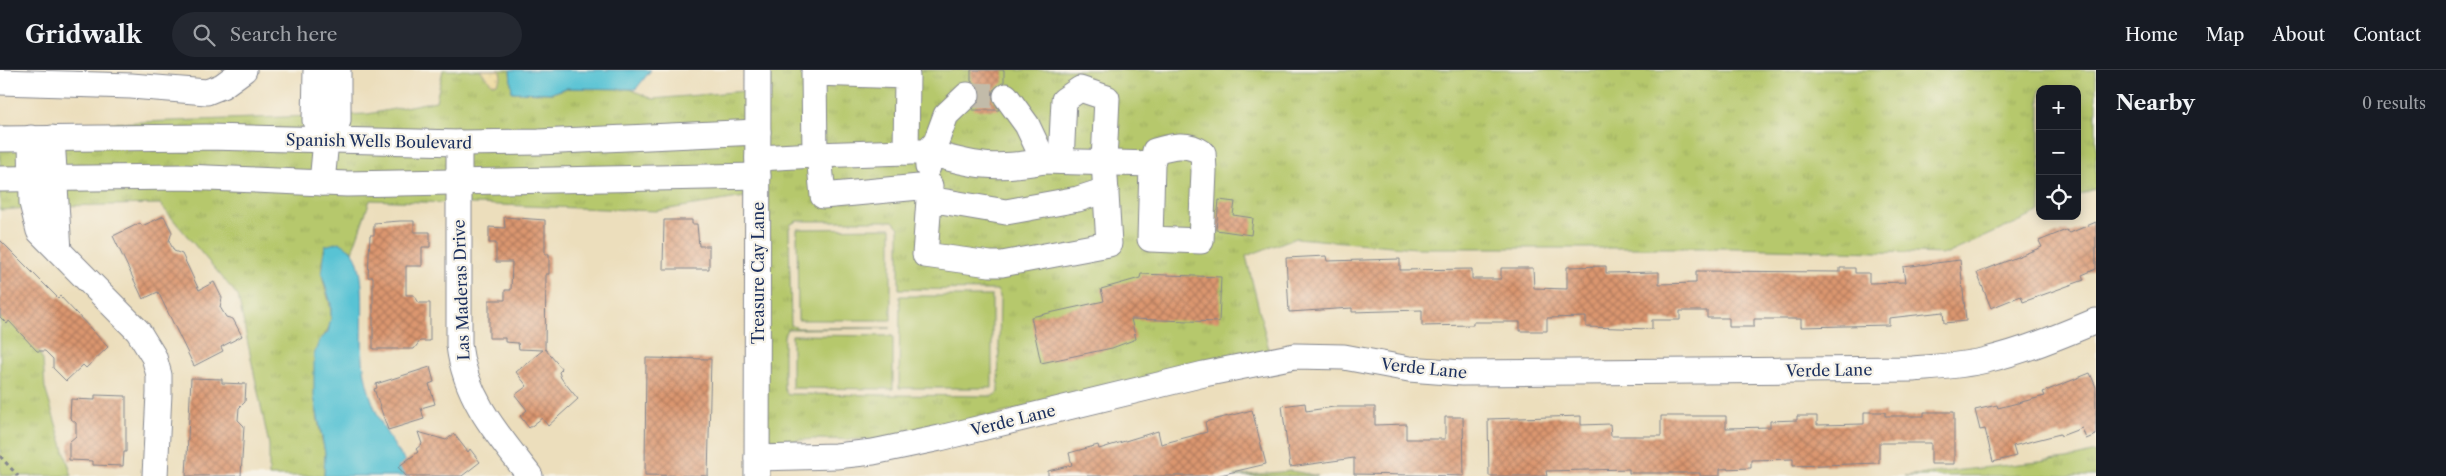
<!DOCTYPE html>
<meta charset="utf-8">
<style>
:root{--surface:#171b24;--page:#242831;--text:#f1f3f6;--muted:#9ea1a6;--line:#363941}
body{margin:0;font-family:"Libre Caslon Text",serif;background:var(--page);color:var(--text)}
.controls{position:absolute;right:15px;top:15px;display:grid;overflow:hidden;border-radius:10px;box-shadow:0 2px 12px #0003}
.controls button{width:45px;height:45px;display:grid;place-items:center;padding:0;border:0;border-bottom:1px solid var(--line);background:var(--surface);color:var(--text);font:25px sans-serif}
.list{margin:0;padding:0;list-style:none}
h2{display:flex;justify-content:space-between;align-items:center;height:65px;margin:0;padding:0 20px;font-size:21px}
h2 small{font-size:16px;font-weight:400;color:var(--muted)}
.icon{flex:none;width:28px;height:28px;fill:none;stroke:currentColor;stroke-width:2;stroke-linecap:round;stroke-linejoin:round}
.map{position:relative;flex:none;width:2096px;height:406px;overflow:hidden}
header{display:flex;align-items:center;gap:30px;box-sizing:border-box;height:70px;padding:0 25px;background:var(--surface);border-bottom:1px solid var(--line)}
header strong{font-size:24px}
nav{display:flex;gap:28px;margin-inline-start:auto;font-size:18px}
.search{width:350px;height:45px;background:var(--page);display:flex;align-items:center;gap:12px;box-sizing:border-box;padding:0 18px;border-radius:28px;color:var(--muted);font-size:19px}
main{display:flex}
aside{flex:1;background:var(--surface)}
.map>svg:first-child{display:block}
.grass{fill:url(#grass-tufts);stroke:#687c65;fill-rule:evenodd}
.sand{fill:url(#sand-dots);stroke:#84847e}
.park{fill:#b6c86c;stroke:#687c65}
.water{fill:#59c3d4;stroke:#3a7999}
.building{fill:url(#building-cross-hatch)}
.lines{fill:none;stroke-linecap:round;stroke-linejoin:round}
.minor-tunnel{stroke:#c2bba9;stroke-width:25;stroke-dasharray:25 12;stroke-linecap:butt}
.minor-casing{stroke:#84868d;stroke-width:27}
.path{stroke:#84868d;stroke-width:3;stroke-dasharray:4 4;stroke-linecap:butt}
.minor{stroke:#fff;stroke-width:25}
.labels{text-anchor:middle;stroke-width:4.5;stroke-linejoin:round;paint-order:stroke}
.street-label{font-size:16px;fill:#1b2f5e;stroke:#f7f3e8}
</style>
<header>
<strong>Gridwalk</strong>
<div class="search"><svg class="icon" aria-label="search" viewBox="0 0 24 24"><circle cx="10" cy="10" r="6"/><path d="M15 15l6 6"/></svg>Search here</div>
<nav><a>Home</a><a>Map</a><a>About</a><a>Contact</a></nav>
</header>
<main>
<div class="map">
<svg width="2096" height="406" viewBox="0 0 2096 406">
<defs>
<pattern id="grass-tufts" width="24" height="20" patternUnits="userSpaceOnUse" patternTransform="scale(1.25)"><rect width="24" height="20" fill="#b6c86c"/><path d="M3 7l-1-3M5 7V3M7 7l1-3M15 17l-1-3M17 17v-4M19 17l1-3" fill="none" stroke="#9cac60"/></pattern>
<pattern id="sand-dots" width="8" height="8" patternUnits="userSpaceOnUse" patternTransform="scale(1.25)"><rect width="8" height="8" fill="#eeda9e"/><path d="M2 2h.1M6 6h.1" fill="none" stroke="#ccbb8a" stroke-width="1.8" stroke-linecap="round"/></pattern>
<pattern id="building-cross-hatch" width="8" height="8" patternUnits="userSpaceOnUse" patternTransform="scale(1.25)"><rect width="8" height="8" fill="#db966f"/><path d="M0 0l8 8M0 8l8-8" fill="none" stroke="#b17b5e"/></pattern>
</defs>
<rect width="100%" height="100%" fill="#f7f3e8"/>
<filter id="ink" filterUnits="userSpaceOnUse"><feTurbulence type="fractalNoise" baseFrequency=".02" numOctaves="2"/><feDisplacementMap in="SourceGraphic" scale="10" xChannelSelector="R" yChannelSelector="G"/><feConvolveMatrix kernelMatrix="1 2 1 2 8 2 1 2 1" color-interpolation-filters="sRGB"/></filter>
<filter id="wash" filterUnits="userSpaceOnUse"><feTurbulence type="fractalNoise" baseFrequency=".0096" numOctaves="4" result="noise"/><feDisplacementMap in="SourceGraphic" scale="20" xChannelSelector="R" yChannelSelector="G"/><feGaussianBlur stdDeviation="1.12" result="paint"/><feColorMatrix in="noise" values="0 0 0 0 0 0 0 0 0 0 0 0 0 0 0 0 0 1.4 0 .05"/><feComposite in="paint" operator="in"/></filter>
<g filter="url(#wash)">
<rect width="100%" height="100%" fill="#ecdebc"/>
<g class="grass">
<path d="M 443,0 L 510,0 L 512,22 L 552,23 L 566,18 L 630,19 L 653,29 L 756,20 L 756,0 L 2096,0 L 2096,118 L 2077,126 L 2077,19 L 2040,19 L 2040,142 L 1947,184 L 1735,178 L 1416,178 L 1295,168 L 1246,186 L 1269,280 L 889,370 L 813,369 L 761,374 L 758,125 L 656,141 L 370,130 L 352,182 L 350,179 L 325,176 C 323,185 321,195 322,204 C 326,230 342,249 319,271 L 316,341 L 325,383 L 324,406 L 269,406 L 269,375 L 238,226 L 160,134 L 57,136 L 0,140 L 0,57 L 368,44 L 436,31 ZM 797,151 L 893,151 L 899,158 L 899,219 L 997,220 L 1000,226 L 998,323 L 992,326 L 787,324 L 784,318 L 784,266 L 787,259 L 891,258 L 798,258 L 791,255 L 789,159 L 791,154 Z"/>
<polygon points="0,235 28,260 43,290 45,318 72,406 0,406"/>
<polygon points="2096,382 2096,406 1904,406 2067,389"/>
<polygon points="1292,401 1318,406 1235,406"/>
</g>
<polygon class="sand" points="480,0 500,0 501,7 497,13 492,14"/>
<g class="park">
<polygon points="891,158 891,250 798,250 797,159"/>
<polygon points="900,226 992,226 992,318 899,318"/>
<polygon points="792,265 893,266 893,319 792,318"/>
</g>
<g class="water">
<polygon points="510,0 651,0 636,19 566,18 552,23 512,22"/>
<path d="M 339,172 C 347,177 354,181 357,190 C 368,220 358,270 365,305 C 372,342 393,380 419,406 L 324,406 L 325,383 L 314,327 L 314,285 L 319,271 L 328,262 L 331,248 L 331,234 L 322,204 L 325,176 Z"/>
</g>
<g id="blocks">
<g class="building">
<polygon points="971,0 1004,0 1004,12 993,20 992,27 999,40 972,40 981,30 981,22 977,15 971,11"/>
<polygon points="1219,130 1235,132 1233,145 1253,148 1251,165 1216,160"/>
<polygon points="164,146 172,162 169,171 174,181 182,184 199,220 214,212 222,228 220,237 226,247 233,249 242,266 221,277 223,281 194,296 158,222 143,229 113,166 140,153 142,156"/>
<polygon points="504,147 545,150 545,184 549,184 549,204 546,204 545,279 562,299 559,302 561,308 578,329 548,356 542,348 529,358 520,346 527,340 515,325 527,316 516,302 543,280 519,279 518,273 505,272 505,268 489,268 489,230 505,230 505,220 511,220 512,192 496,192 496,173 489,173 489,157 505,158"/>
<polygon points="664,150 692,150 692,154 697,154 699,176 709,176 709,199 663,199"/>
<polygon points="400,151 414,151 414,162 430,162 430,177 422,177 422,196 406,196 406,225 414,225 419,233 430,233 430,271 420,271 414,279 373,279 373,207 368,207 370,165 374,165 374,153"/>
<polygon points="2096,152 2096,199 2082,205 2084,210 2023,232 2021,226 1991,238 1977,203 2042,177 2039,171 2066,160 2070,163"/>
<polygon points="0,170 58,228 60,226 108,277 86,298 83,295 66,311 53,298 53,289 45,281 37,281 9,251 7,254 0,247"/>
<polygon points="1326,186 1327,191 1400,189 1400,200 1472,199 1472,209 1501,209 1501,198 1533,198 1534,218 1567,219 1567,197 1606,196 1606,203 1659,202 1659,214 1696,213 1696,201 1840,202 1840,198 1855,198 1855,203 1869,203 1869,213 1905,212 1903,197 1960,190 1966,251 1944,253 1943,242 1889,248 1889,255 1801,257 1801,249 1754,249 1754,257 1729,257 1729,248 1707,248 1707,241 1680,241 1680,250 1652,250 1652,259 1586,257 1586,247 1547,248 1547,261 1520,261 1520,252 1473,252 1473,255 1422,256 1422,240 1352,242 1352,238 1289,242 1286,188"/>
<polygon points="1141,204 1221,207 1219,252 1131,249 1136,269 1112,278 1041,293 1031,247 1104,231 1101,219 1140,208"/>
<polygon points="646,288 711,289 708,406 645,405"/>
<polygon points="430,297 434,312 429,314 435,334 421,338 424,349 388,360 374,319 377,318 376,314"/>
<polygon points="2090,303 2096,317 2096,365 2086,369 2082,358 2061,366 2060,364 2013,376 2016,386 1993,392 1985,359 1980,360 1975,340 1997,335 1998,338 2045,326 2043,322"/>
<polygon points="191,308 222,309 222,313 246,314 245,332 239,338 238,350 244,356 241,406 186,406"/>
<polygon points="95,325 126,326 126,382 124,382 123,396 93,395 93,391 69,390 69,372 76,366 76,353 70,348 71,329 95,330"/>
<polygon points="1305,333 1306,341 1334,337 1375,337 1375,355 1406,354 1406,369 1445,369 1445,347 1463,347 1464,406 1354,404 1354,388 1290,397 1282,336"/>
<polygon points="1252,340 1266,394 1216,406 1048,406 1048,401 1072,395 1069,383 1098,375 1099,379 1158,361 1161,374 1207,362 1205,352"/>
<polygon points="1864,342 1885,342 1885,346 1924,346 1924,342 1954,342 1954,394 1931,394 1931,373 1879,373 1879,393 1793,396 1793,389 1751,390 1751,398 1720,399 1720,406 1700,406 1700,403 1629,403 1629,399 1546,401 1547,406 1489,406 1488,349 1581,346 1581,355 1610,354 1611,366 1661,366 1661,346 1726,346 1726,358 1770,357 1770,351 1797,350 1797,346 1817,346 1817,355 1864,354"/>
<polygon points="418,362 446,370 454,364 468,382 470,379 480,392 462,406 406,406 398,397 418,382 416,379 422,374"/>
</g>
</g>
</g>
<g filter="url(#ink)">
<use href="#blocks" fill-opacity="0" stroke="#84868d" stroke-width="1"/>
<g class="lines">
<polyline class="minor-tunnel" points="967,25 1006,26"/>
<g class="minor-casing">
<g id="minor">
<polyline points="316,0 315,51 326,70"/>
<polyline points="0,12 131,16 207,22 222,16 244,0"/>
<path d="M 1006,26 L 1027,55 L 1044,91 L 1152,94 L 1155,81 C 1172,76 1187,72 1203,83 L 1204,101 L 1201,171 L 1150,169 L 1152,94"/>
<polyline points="31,68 32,133 39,161 138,261 154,287 159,305 159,323 155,406"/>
<polyline points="52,68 59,181"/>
<polyline points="0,69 206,67 459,73 539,72 758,62"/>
<path d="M 459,73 L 459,275 C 465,328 498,365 530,406"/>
<polyline points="815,85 906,82"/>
<polyline points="819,85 823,126 930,116 925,185 990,194 1002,194 1109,174 1104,91 1107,28 1080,19 1064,30 1061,91"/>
<polyline points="758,88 815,85 814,3 907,6 906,82 927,82 936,72 946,45 967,25"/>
<path d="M 928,97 L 927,82 C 974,96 995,100 1044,91"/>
<polyline points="0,109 184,107 347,114 758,106"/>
<polyline points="322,113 326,70 338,51 338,0"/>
<polyline points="929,129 1006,142 1078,129 1106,120"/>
<path d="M 757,388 L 836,386 L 873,382 L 940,368 L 1204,304 L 1295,286 L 1344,287 L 1409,299 L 1462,303 L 1913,299 C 1937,297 1962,296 1986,290 C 2024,281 2060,266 2096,251"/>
<polyline points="757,406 758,0"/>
</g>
</g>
<polyline class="path" points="0,386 18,406"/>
<use href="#minor" class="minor"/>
</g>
</g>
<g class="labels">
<g class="street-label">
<text transform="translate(379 71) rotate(1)" y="6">Spanish Wells Boulevard</text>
<text transform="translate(758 203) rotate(-90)" y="6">Treasure Cay Lane</text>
<text transform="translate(461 220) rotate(-92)" y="6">Las Maderas Drive</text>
<text transform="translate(1424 298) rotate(6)" y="6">Verde Lane</text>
<text transform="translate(1829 300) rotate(-1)" y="6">Verde Lane</text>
<text transform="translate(1013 350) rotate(-14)" y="6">Verde Lane</text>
</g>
</g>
</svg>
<div class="controls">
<button>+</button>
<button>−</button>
<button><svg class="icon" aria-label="locate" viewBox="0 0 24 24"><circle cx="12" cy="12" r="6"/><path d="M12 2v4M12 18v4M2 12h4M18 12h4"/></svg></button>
</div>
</div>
<aside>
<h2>Nearby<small>0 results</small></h2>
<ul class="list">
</ul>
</aside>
</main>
